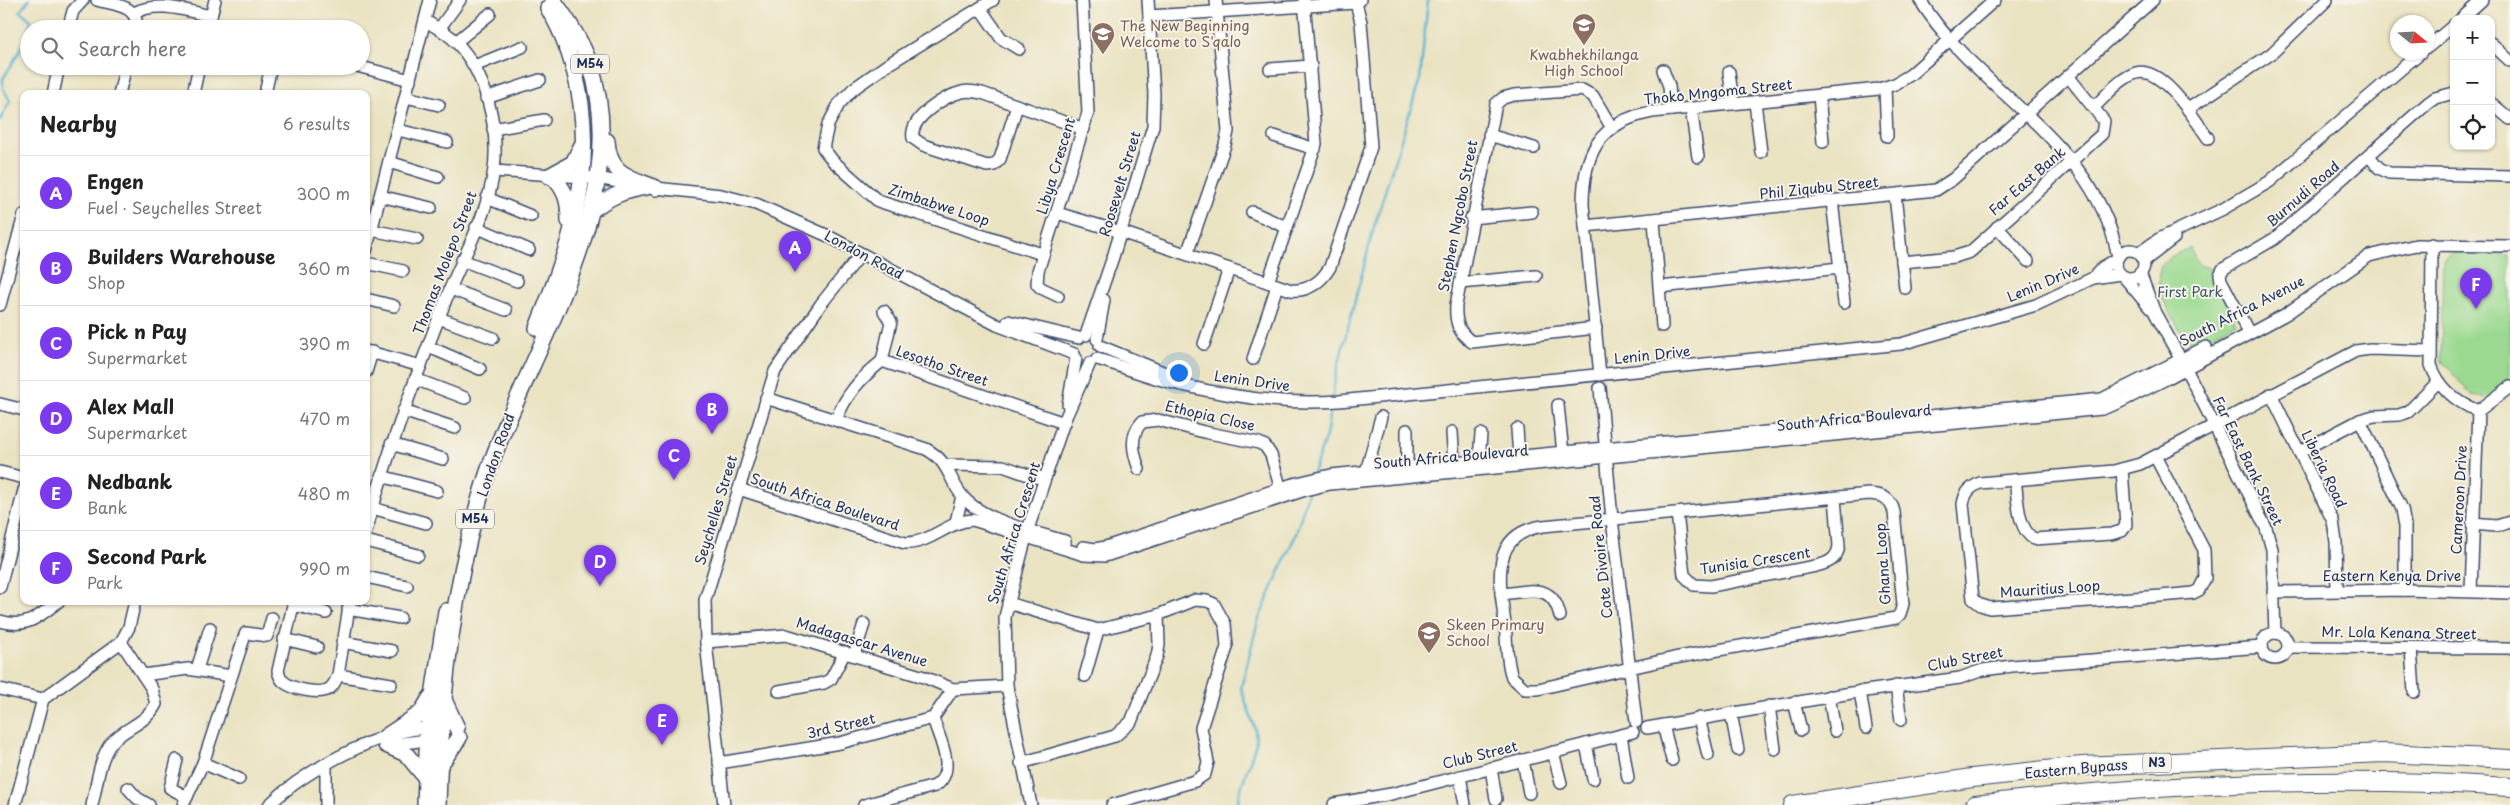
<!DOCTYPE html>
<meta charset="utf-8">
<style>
:root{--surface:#fff;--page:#f2f2f2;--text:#222;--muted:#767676;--line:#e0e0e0;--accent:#7c3aed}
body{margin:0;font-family:"Playpen Sans",sans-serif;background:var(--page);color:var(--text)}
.controls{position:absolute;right:15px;top:15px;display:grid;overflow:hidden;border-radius:10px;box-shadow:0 1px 4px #0004}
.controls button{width:45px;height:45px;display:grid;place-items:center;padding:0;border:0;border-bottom:1px solid var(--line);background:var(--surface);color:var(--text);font:25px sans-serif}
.compass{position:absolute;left:2390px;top:15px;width:45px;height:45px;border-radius:50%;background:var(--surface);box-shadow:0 1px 4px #0004;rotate:108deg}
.you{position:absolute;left:1178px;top:372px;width:18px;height:18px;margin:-12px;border:4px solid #fff;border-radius:50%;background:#1a73e8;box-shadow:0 0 0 8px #1a73e833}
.badge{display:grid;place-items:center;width:32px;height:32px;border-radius:50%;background:var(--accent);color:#fff;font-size:16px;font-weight:700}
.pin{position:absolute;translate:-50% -41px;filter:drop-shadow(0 1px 2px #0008)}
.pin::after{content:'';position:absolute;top:26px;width:18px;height:15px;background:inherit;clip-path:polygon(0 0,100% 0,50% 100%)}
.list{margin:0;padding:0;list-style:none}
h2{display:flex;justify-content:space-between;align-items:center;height:65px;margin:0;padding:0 20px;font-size:21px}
h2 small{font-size:16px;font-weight:400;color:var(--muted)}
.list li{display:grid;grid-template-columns:32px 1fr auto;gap:15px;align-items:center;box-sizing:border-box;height:75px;padding:0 20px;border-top:1px solid var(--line)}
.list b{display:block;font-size:19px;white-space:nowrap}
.list p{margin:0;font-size:16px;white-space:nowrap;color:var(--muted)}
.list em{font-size:16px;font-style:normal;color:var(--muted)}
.icon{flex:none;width:28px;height:28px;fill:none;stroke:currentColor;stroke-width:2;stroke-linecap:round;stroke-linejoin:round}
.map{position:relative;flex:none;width:2510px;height:805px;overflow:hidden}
.search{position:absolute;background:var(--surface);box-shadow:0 1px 4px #0004;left:20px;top:20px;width:350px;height:55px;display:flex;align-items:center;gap:12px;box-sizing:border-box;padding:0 18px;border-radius:28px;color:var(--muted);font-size:19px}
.panel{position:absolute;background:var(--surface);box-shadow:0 1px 4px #0004;left:20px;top:90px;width:350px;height:515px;border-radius:10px}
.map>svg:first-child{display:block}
.green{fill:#9ad98f;stroke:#5a8476}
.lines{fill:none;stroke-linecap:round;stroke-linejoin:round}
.stream{stroke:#53b2d1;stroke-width:2.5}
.minor-casing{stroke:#3a4a6d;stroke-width:14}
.major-casing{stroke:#3a4a6d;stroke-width:18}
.highway-casing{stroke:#3a4a6d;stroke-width:20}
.minor{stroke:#fff;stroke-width:11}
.major{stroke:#fff;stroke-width:15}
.highway{stroke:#fff;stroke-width:18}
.labels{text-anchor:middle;stroke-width:4;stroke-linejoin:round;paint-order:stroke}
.shield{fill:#f7f3e8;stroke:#5d6a87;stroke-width:1}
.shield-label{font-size:12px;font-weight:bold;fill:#1b2f5e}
.education-label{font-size:14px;fill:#785e54;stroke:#f7f3e8;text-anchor:start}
.street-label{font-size:14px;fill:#1b2f5e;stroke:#f7f3e8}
.park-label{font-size:14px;fill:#3b5a6a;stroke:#f7f3e8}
</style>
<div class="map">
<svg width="2510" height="805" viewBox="0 0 2510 805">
<rect width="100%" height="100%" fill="#f7f3e8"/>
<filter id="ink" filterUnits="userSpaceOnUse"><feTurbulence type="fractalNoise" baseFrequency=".02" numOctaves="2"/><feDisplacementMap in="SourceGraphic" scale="10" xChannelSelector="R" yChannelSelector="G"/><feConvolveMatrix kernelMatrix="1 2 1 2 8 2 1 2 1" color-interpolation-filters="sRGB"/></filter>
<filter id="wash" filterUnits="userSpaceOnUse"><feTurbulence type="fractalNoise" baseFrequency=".0096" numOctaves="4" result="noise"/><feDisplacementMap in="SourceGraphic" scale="20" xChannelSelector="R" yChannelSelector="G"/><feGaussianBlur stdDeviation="1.12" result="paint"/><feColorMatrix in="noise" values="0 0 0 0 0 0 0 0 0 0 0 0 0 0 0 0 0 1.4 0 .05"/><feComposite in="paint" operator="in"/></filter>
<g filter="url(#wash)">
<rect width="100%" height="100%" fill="#eae3c2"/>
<g class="green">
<polygon points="2190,248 2199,265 2209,268 2236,322 2194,345 2184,338 2159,292 2160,267 2172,256"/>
<polygon points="2452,253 2510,255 2510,376 2491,397 2471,395 2441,360 2443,259"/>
</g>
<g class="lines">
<g class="stream">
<polyline points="29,0 20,11 31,20 29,29"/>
<polyline points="0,120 10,101 3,88 3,79 19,52 29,30"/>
<polyline points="1332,399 1336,374 1374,227 1420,79 1428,0"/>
<polyline points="1312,476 1326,436 1331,404"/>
<polyline points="1239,805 1238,797 1256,743 1255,729 1241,688 1258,621 1296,534 1308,493"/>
</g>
</g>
</g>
<g filter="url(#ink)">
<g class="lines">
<g class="minor-casing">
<g id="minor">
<path d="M 97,0 C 114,5 140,5 136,29"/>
<polyline points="993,0 890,63 853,89 839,104 828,125 823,148 833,161 878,201 1042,254"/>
<path d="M 1920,0 C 1977,93 2096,140 2118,257"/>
<polyline points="980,8 1001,38 1019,49"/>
<path d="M 134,13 C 157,0 187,11 211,16"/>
<polyline points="1149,16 1356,3"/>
<polyline points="2461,19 2482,0"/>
<polyline points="68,29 73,11 83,0"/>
<polyline points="208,29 215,0"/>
<polyline points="439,29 460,0"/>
<polyline points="456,42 490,14"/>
<polyline points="2491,43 2510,61"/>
<polyline points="2428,47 2454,25"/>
<polyline points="357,66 410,80"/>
<polyline points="474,66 522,47"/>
<polyline points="1270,69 1311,66"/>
<polyline points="1663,70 1669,86 1671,110"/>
<polyline points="1729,72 1733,104"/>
<polyline points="1885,88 1887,136"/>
<polyline points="53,94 59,66"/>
<polyline points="119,94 126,66"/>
<polyline points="193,94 199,66"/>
<polyline points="265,94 271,66"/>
<polyline points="1819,95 1823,142"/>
<polyline points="406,97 439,105"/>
<polyline points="486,98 540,80"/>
<polyline points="1755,102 1761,152"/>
<polyline points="2491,103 2510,119"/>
<path d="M 1017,106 L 1000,159 L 994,165 L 987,166 L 923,145 L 913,138 C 909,118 945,96 962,92 C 968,90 975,92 982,93 L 1084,129"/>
<path d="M 2094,107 C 2106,96 2120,78 2136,73 C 2162,65 2196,121 2208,138"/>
<polyline points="1691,108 1698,157"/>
<polyline points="2188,109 2271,54 2327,0"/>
<polyline points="493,129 544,120"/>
<polyline points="398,130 447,142"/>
<polyline points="1489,135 1534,148"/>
<polyline points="1274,136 1315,149"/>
<polyline points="2369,156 2379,168 2389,173 2510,176"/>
<polyline points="389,162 438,177"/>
<polyline points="494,171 597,178 646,187 721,195 756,204 826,235 997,325 1074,354"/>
<polyline points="1895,195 1905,288"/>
<polyline points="380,196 431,208"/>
<polyline points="487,198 531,216"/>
<polyline points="1832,201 1844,303"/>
<polyline points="1252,212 1286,227"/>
<path d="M 1057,213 L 1121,232 L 1291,290 C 1308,292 1322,281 1330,267 L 1371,147 L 1361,22 L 1356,3 L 1360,0"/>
<polyline points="1471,218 1532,212"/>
<polyline points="1654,220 1662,326"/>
<polyline points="1585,226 1936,190 1953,179 2153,0"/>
<polyline points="476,227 529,250"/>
<polyline points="1997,227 2028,261"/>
<polyline points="371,230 417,239"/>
<path d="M 2432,244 L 2431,365 C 2439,388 2456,402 2478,411"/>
<circle cx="2130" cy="264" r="14"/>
<polyline points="366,251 430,0"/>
<polyline points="2139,253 2159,239 2223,209 2269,182 2421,52"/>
<polyline points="1187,254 1225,145 1228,131 1216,0"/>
<polyline points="462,260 517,281"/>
<polyline points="2144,261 2174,238"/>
<polyline points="1902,262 1954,257 1970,252 2102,134 2104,121 2068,76"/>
<polyline points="366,263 403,271"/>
<polyline points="2140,273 2155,313 2185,367 2266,528 2272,549 2275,633"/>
<polyline points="2124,277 2150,308"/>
<polyline points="2093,278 2120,274"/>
<polyline points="1268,282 1316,144 1304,0"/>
<polyline points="1460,283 1536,276"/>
<polyline points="1660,287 1840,268"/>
<polyline points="451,289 506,310"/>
<polyline points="1058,296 1041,288 1037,284 1038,271 1088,113 1082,0"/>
<polyline points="366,299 394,306"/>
<polyline points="0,305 24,215"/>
<polyline points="439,318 493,338"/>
<polyline points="1008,321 1079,338"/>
<path d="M 1596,328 L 1472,342 C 1458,333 1455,321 1456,305 L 1496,104 L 1503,98 L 1514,95 L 1582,90 L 1593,96 L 1612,128"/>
<polyline points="2249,333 2221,280 2220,275 2223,269 2274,239 2428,103 2435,98 2454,93"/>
<polyline points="1086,335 1113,257 1153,126 1154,94 1148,0"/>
<polyline points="1097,339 1104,300"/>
<polyline points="1204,344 1229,269"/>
<polyline points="1100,346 1175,377"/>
<polyline points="429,347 480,369"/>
<polyline points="366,351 421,366"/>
<path d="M 1097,359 C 1125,367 1153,379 1182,385 C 1232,397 1288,405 1339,401 L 1901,344 L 2036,305 L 2093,278 L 2103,267 L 2117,259"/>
<polyline points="1253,359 1277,286"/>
<polyline points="882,361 1064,423"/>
<polyline points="882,361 891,322 884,311"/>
<polyline points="366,372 372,352"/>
<path d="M 1600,375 L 1583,205 C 1583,155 1598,122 1652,112 L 1879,89 L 1895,84 L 1910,75 L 1995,0"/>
<polyline points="415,379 465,398"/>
<polyline points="1600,388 1612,519 1636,722"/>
<polyline points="2271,394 2333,521 2336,542 2337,590"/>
<path d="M 766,398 L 926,449 C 950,462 948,479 963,497 C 982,520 1037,533 1065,541"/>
<polyline points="0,404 24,410"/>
<polyline points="1068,405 1076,358"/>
<polyline points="1558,405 1563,453"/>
<polyline points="403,411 455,428"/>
<polyline points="2478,411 2510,387"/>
<path d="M 836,420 C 846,394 861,378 882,361"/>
<polyline points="2360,420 2402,509 2405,526 2405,590"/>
<polyline points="1517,429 1519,457"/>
<polyline points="1452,432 1454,463"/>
<polyline points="391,444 443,459"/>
<polyline points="2299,452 2360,420 2374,416 2399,415 2408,412 2438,382"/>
<path d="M 2156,458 L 2204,550 L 2205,578 L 2199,590 L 2193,593 L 2161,596 L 1990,608 L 1981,605 L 1973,599 L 1963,504 C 1965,493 1969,488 1980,483 L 2114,471 L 2140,464 L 2356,351 L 2370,349 L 2430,351"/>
<polyline points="1479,461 1481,434"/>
<polyline points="946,465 1003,466 1034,477 1045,478"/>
<path d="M 1139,469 C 1133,452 1129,436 1142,422 L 1158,420 L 1204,432 L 1259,443 L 1265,446 L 1271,455 L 1282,493"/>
<polyline points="1407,469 1407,430"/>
<polyline points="0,472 24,478"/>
<polyline points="1366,472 1381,417"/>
<polyline points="381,476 437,491"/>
<path d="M 2015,480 C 2018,498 2017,529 2034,539 L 2111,534 L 2122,531 L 2126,525 L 2122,469"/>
<path d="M 739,489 L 905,543 C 931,544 947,521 973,520 L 1084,555 L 1105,556 L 1305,490 L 1330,484 L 2102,409 L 2116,404 L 2166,379 L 2286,314 L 2369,256 L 2416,245 L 2510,246"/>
<path d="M 1869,494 C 1883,495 1891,498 1894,512 L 1903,604 L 1900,614 L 1896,618 L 1674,658 L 1538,689 L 1525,689 L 1512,677 C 1506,661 1507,641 1505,624 C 1500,584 1488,534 1543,526 Z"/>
<polyline points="372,508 426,523"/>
<path d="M 1677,513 L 1684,575 L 1694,585 L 1711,586 L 1816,566 C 1829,563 1837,559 1839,546 L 1835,498"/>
<polyline points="956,522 962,496"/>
<polyline points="2472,524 2497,526 2510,522"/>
<path d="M 366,532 C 388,448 419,369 450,289 C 466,251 489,211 494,169 C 499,127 486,73 456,42 C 448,33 436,27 425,21"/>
<polyline points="366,541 418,555"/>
<polyline points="1083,547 1095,549 1106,547 1293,484 1331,475 2102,399 2206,347"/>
<polyline points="366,577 407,586"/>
<polyline points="0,587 24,490"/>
<polyline points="2471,591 2478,411"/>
<polyline points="2273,592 2405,590 2510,593"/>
<path d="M 1501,594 C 1529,592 1552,581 1560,616"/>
<path d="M 294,601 L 278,671 C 279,675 280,679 284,682 C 292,689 320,695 329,689 C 334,686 336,680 338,675 L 350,601"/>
<polyline points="1008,603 1098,630 1158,615 1195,600 1207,601 1214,604 1225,624 1227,647 1201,728 1208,762 1205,774 1195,781 1112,805"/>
<polyline points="293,605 326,613"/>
<polyline points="348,609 400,618"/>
<path d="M 0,621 C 27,629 38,617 59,601"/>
<circle cx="2275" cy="646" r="13"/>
<polyline points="284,639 317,647"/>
<polyline points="342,642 392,651"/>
<polyline points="706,642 786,635 924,677 953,689 1007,686"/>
<polyline points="2288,647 2510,648"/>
<polyline points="2411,648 2414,692"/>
<polyline points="854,655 864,624"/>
<polyline points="197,669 210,628"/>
<polyline points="143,675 188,669 231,676"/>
<polyline points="338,675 391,684"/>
<polyline points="1085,676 1098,630"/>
<polyline points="1896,686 1901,720"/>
<polyline points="0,689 43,699"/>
<polyline points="779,691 824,683 831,679 845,652"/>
<polyline points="1860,691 1866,728"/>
<polyline points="1829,696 1835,731"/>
<polyline points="1794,702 1801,730"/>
<polyline points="1769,706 1775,749"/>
<polyline points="1731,713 1738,750"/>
<polyline points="1699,718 1708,755"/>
<polyline points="1663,725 1672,760"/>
<polyline points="1647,728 1851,693 1960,678 1983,670 2012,666 2262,647"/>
<polyline points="1621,735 1628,778"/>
<polyline points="1586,744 1593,779"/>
<polyline points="387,745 436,739"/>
<polyline points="1553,752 1561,783"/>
<polyline points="177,760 170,788 187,797"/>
<polyline points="1523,760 1529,793"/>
<polyline points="203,763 239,779"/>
<polyline points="719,763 840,743 933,718 953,689"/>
<polyline points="1021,763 1115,736 1131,722 1157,656 1159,645 1158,615"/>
<polyline points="1491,768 1496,799"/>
<polyline points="1460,776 1465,805"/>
<polyline points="128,788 137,798 149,805"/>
<polyline points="1334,804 1391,794 1633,732"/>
<polyline points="15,805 43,699 121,642 129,627 135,601"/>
<path d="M 92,805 C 97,785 99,758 112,742 C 126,727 147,723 156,704 L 152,689 L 121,642"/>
<polyline points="183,805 203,763 245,635 246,633 267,636 272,618"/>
<path d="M 269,805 C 304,771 385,726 434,728"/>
<polyline points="326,805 326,764"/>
<polyline points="724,805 706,642 705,600 775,371 821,304 861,254"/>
<path d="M 864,805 L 935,786 C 958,771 939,739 933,718"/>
<polyline points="1031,805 1007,686 1005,617 1028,529 1065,419 1090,363"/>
</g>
</g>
<g class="major-casing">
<g id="major">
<path d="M 607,141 C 609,175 629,177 656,188"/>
<polyline points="549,176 573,163 582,145"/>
<path d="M 552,176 C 566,190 569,201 569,221"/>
<path d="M 592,210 C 609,197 624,190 646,187"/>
<path d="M 537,328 C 567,253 592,187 581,104 C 576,70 566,37 548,8"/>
<polyline points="445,702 457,728"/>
<polyline points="385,737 421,713 430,698"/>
<polyline points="386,745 406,754 426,778"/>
<polyline points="440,765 459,738"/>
<polyline points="425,805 428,728 446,611"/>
<path d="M 438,805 C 441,697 452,587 484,484 C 524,356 639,199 589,62 C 581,40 567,19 553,0"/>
</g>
</g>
<g class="highway-casing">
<g id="highway">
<polyline points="1793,805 1972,778 2082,766 2384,753 2510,759"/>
<path d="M 1975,805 C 2152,784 2332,775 2510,787"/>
</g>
</g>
<use href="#minor" class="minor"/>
<use href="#major" class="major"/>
<use href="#highway" class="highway"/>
</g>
</g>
<defs>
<g id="school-pin" transform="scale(1.25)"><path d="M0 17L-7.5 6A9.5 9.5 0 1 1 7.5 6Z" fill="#8d6e63" stroke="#f7f3e8"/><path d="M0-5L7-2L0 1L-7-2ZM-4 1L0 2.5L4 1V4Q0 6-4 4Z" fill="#fff"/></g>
</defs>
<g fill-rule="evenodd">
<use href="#school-pin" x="1584" y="25"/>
<use href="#school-pin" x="1103" y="34"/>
<use href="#school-pin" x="1429" y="633"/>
</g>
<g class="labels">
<g class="shield">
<rect x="571" y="54.5" width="38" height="19" rx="4"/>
<rect x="456" y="509.5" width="38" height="19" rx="4"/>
<rect x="2143" y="753.5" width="28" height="19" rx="4"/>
</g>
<g class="shield-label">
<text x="590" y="68">M54</text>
<text x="475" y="523">M54</text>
<text x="2157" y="767">N3</text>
</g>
<g class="education-label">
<text x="1120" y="31">The New Beginning<tspan x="1120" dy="16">Welcome to S'qalo</tspan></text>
<text x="1584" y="60" text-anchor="middle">Kwabhekhilanga<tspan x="1584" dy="16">High School</tspan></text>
<text x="1446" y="630">Skeen Primary<tspan x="1446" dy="16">School</tspan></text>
</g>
<g class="street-label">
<text transform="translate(1718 92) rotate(-6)" y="5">Thoko Mngoma Street</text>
<text transform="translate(1056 166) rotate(-73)" y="5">Libya Crescent</text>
<text transform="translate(2027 181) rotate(-41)" y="5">Far East Bank</text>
<text transform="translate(1120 184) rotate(-73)" y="5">Roosevelt Street</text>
<text transform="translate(1819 188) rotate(-6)" y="5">Phil Ziqubu Street</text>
<text transform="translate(2303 194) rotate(-41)" y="5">Burnudi Road</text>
<text transform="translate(939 205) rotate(18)" y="5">Zimbabwe Loop</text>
<text transform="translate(1458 216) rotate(-79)" y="5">Stephen Ngcobo Street</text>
<text transform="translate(864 255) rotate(28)" y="5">London Road</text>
<text transform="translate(445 263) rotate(-69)" y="5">Thomas Molepo Street</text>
<text transform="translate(2043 283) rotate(-23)" y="5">Lenin Drive</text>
<text transform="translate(2242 311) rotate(-27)" y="5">South Africa Avenue</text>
<text transform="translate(1652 355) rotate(-6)" y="5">Lenin Drive</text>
<text transform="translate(942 366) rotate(19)" y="5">Lesotho Street</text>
<text transform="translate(1252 381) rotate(8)" y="5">Lenin Drive</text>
<text transform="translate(1210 416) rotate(13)" y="5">Ethopia Close</text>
<text transform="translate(1854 418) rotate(-6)" y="5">South Africa Boulevard</text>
<text transform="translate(496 455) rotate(-71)" y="5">London Road</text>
<text transform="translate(1451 457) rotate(-5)" y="5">South Africa Boulevard</text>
<text transform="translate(2248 461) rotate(64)" y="5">Far East Bank Street</text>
<text transform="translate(2324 469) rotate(64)" y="5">Liberia Road</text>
<text transform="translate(2459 500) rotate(-87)" y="5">Cameroon Drive</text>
<text transform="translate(825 502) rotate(18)" y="5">South Africa Boulevard</text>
<text transform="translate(716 510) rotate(-73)" y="5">Seychelles Street</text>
<text transform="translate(1014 533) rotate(-73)" y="5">South Africa Crescent</text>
<text transform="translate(1601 557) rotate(-96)" y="5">Cote Divoire Road</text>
<text transform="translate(1755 561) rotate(-9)" y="5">Tunisia Crescent</text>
<text transform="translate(1883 564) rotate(-94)" y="5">Ghana Loop</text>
<text x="2392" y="581">Eastern Kenya Drive</text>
<text transform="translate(2050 589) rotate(-4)" y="5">Mauritius Loop</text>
<text transform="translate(2399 633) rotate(1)" y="5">Mr. Lola Kenana Street</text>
<text transform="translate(862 642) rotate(17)" y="5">Madagascar Avenue</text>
<text transform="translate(1965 659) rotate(-11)" y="5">Club Street</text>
<text transform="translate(841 726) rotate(-13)" y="5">3rd Street</text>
<text transform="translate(1480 755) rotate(-14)" y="5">Club Street</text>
<text transform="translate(2076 769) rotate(-5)" y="5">Eastern Bypass</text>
</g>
<g class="park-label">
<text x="2190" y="297">First Park</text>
</g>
</g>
</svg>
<div class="controls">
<button>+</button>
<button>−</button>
<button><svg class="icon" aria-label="locate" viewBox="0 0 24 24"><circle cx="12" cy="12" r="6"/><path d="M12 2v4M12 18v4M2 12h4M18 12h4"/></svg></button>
</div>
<svg class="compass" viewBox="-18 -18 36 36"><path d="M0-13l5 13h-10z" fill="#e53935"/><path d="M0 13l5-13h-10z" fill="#767676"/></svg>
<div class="you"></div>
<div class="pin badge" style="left:795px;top:272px">A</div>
<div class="pin badge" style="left:712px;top:434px">B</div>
<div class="pin badge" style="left:674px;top:480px">C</div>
<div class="pin badge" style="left:600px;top:586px">D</div>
<div class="pin badge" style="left:662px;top:745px">E</div>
<div class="pin badge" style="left:2476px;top:309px">F</div>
<div class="search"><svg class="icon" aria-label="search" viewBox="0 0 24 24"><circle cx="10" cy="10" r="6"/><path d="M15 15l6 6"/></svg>Search here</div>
<section class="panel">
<h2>Nearby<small>6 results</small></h2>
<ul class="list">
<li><span class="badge">A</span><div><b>Engen</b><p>Fuel · Seychelles Street</p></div><em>300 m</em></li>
<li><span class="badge">B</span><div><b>Builders Warehouse</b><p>Shop</p></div><em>360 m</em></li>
<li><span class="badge">C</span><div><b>Pick n Pay</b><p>Supermarket</p></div><em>390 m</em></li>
<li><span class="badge">D</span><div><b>Alex Mall</b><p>Supermarket</p></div><em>470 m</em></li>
<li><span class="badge">E</span><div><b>Nedbank</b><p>Bank</p></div><em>480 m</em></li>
<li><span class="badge">F</span><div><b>Second Park</b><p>Park</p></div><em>990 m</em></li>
</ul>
</section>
</div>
